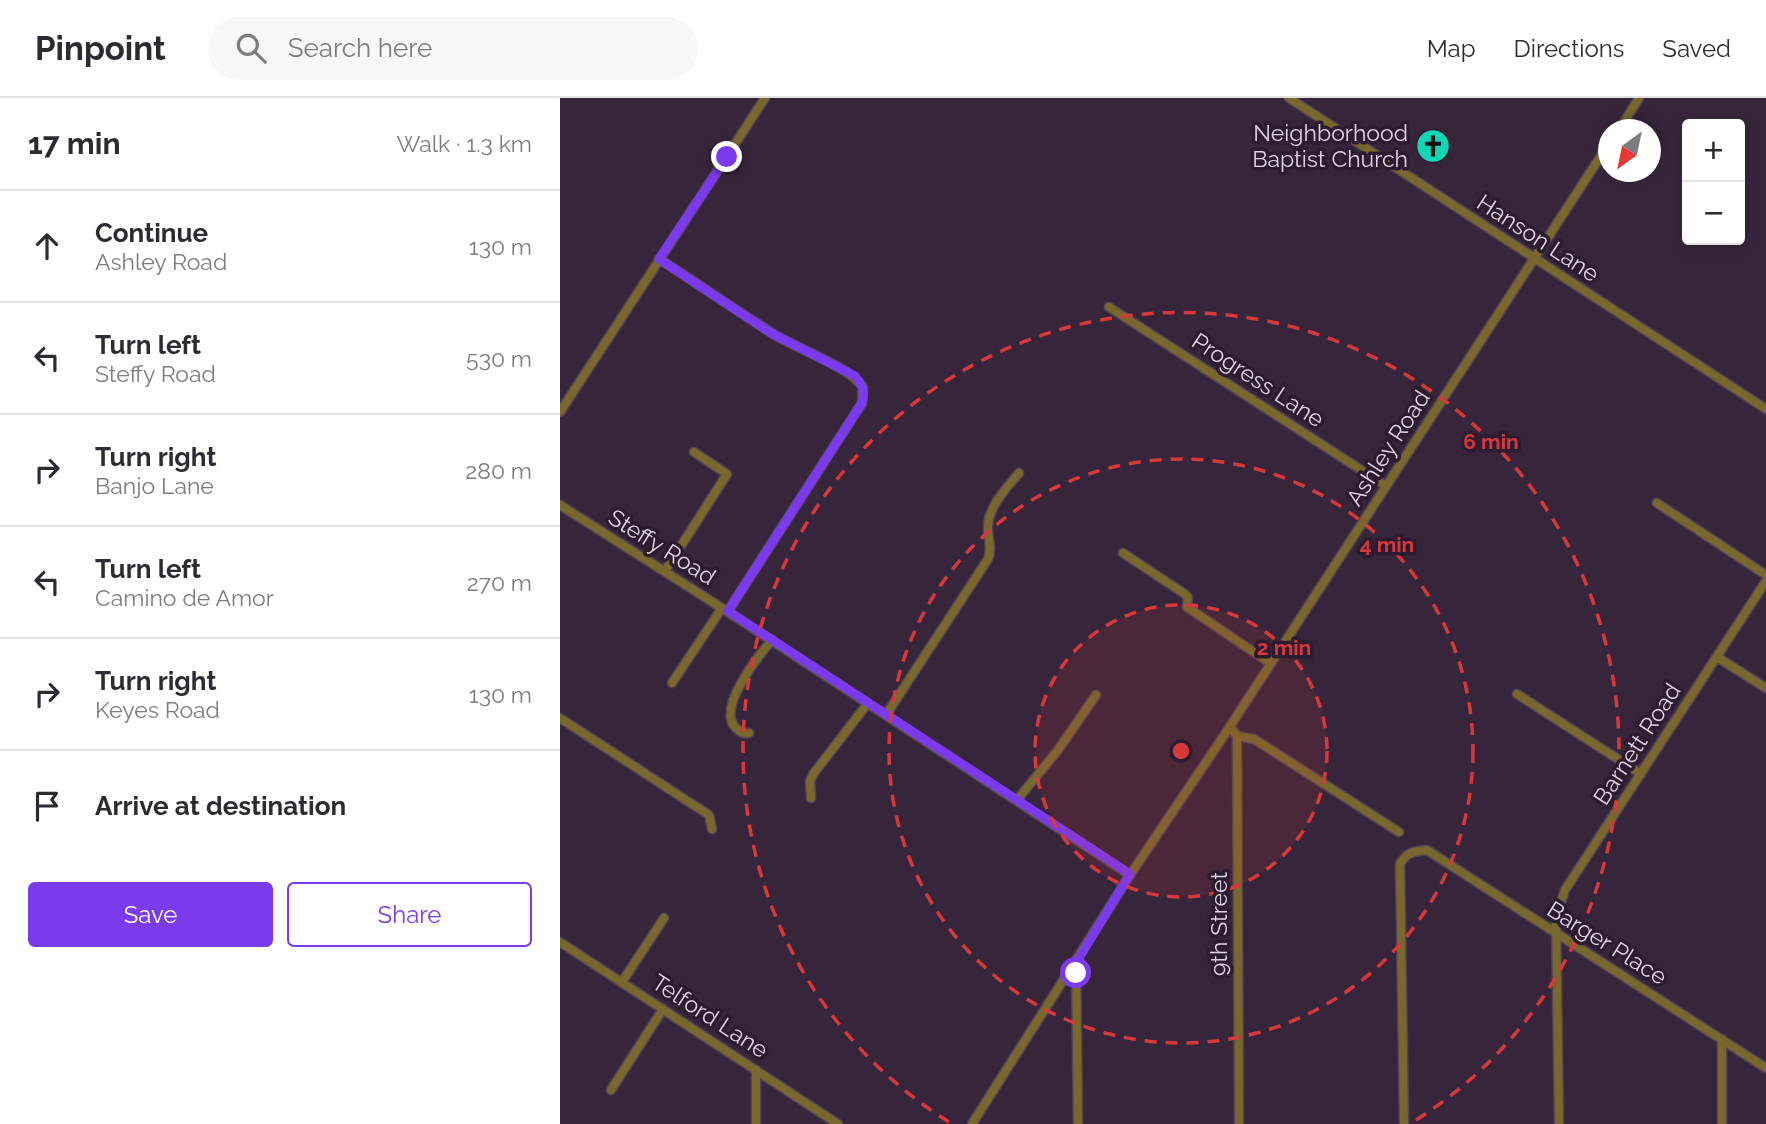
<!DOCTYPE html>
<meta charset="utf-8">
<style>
:root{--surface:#fff;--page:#f7f7f7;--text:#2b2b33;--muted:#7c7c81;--line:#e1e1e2;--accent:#7c3aed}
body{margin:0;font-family:Raleway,sans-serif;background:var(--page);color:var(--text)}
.controls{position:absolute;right:21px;top:21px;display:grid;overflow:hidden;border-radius:7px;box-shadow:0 4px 10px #0003}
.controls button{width:63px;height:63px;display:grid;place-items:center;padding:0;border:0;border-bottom:2px solid var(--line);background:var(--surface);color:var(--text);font:35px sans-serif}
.compass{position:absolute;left:1038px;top:21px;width:63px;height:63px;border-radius:50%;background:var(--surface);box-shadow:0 4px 10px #0003;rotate:213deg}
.stop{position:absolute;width:21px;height:21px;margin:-16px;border:5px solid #7c3aed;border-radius:50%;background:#fff}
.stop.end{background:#7c3aed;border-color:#fff;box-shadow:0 2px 7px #0008}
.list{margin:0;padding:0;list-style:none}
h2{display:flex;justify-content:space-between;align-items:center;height:91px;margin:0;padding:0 28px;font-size:30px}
h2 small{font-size:23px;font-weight:400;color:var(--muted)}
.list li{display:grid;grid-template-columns:46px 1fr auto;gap:21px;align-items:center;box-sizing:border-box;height:112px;padding:0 28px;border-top:2px solid var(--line)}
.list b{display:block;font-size:26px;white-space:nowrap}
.list p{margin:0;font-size:23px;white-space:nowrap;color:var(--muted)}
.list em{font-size:23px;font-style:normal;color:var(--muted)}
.actions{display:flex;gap:14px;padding:21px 28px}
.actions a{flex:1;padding:16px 0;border:2px solid var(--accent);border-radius:7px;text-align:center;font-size:24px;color:var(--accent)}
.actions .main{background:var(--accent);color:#fff}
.icon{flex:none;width:38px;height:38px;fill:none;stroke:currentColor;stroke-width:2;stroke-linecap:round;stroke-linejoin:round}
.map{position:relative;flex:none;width:1206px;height:1026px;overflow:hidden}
header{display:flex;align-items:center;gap:42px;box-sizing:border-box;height:98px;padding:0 35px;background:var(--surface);border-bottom:2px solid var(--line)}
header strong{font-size:33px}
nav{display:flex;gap:38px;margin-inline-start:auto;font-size:24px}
.search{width:490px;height:63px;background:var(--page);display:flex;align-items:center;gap:18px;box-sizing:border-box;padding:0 24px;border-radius:38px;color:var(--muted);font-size:26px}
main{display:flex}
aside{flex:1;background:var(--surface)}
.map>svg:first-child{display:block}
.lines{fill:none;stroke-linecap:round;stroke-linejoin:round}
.minor-casing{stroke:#524256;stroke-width:11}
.minor{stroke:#79682d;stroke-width:8}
.route{stroke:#7c3aed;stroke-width:9}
.ring{fill:none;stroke:#d7393a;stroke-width:3.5;stroke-dasharray:12 9}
.labels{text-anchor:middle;stroke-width:7;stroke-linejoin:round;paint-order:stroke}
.poi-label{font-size:23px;fill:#ded3e1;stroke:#2d1c31;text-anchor:end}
.street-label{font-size:23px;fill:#ded3e1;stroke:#2d1c31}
.centre{fill:#d7393a;stroke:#2d1c31;stroke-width:3.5}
.ring-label{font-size:21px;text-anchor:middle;font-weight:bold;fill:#d7393a;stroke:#2d1c31;stroke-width:7;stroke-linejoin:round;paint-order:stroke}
</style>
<header>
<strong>Pinpoint</strong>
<div class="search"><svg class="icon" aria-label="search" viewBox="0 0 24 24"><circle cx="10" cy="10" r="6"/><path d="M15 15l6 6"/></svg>Search here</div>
<nav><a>Map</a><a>Directions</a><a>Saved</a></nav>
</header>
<main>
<aside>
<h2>17 min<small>Walk · 1.3 km</small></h2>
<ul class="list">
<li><svg class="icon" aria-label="ahead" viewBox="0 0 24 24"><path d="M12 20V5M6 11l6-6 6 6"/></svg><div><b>Continue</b><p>Ashley Road</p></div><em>130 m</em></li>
<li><svg class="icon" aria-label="left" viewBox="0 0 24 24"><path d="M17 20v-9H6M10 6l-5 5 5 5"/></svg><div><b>Turn left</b><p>Steffy Road</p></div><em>530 m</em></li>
<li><svg class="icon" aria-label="right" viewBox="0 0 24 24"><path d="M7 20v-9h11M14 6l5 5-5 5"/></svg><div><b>Turn right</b><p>Banjo Lane</p></div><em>280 m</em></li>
<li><svg class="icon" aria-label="left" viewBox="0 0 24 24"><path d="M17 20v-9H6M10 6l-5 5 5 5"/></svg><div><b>Turn left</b><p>Camino de Amor</p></div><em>270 m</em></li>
<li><svg class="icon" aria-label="right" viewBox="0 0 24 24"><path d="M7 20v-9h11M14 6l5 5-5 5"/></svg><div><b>Turn right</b><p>Keyes Road</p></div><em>130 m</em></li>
<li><svg class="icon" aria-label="arrive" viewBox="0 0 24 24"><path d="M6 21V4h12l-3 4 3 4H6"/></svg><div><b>Arrive at destination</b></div></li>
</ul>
<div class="actions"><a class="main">Save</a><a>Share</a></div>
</aside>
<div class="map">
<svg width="1206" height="1026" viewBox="0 0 1206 1026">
<rect width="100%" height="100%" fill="#37263b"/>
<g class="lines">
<g class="minor-casing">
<g id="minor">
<polyline points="729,0 1206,311"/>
<polyline points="1059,32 1079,0"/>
<path d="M 99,161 C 137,185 174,211 212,235 C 237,251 287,267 303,289 L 302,305 L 168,513"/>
<polyline points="549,209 826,388"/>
<polyline points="0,314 205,0"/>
<polyline points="1097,405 1206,477"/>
<polyline points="0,407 162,510 570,777"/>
<polyline points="563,455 625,496 628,500 627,509 710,565"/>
<polyline points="105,473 167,376 134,354"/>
<polyline points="1157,559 1206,590"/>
<polyline points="112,585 162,510"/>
<polyline points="957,596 1081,676"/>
<path d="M 326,617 L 428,461 C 433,450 427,440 428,428 C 429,407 447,390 459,375"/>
<polyline points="0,620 149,717 152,731"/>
<polyline points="670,629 677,638 679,1026"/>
<path d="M 189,635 C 182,636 180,634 175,629 C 157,610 198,558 212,542"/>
<polyline points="677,638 694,641 839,734"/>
<polyline points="251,700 250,683 254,675 308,605"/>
<polyline points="457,702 498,652 536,597"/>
<polyline points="0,844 278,1026"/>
<polyline points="516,865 518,1026"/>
<polyline points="62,884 104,820"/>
<polyline points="1162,941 1162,1026"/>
<polyline points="196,972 196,1026"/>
<polyline points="51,992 103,911"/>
<polyline points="412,1026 570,777 665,636 1048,47"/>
<path d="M 844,1026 L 840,766 C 847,754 854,753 867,752 L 1206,970"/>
<polyline points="999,1026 996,819 1005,792 1206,483"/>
</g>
</g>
<use href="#minor" class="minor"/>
</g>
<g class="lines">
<path class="route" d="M 167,59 L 99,161 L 211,235 L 295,278 C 303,288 305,293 302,305 L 168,513 L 570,776 L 516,865 L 516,875"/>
</g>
<circle cx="621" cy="653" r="146" fill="#d7393a" fill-opacity=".12"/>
<g class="ring">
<circle cx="621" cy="653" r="146"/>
<circle cx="621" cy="653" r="292"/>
<path d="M389 1024A438 438 0 1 1 853 1024"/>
</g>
<defs>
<g id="church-disc" transform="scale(1.75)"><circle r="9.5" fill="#12d5b4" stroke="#2d1c31"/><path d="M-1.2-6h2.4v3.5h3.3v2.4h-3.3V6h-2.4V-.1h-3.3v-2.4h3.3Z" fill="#111"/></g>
</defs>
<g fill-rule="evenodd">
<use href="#church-disc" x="873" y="48"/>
</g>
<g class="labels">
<g class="poi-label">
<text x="848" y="43">Neighborhood<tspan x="848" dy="26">Baptist Church</tspan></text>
</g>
<g class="street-label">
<text transform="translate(978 140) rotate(33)" y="8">Hanson Lane</text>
<text transform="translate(698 282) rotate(33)" y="8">Progress Lane</text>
<text transform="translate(828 350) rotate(-57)" y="8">Ashley Road</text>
<text transform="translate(102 449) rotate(32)" y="8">Steffy Road</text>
<text transform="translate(1077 646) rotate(-57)" y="8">Barnett Road</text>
<text transform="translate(659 826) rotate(-90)" y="8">9th Street</text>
<text transform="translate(1047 845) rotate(32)" y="8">Barger Place</text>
<text transform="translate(150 918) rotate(33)" y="8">Telford Lane</text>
</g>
</g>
<circle cx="621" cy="653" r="10" class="centre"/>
<g class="ring-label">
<text x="931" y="351">6 min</text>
<text x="827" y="454">4 min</text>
<text x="724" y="557">2 min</text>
</g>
</svg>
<div class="controls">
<button>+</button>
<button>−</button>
</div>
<svg class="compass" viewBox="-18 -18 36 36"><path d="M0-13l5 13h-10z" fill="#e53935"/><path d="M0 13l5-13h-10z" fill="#7c7c81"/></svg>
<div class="stop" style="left:516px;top:875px"></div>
<div class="stop end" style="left:167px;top:59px"></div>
</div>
</main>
